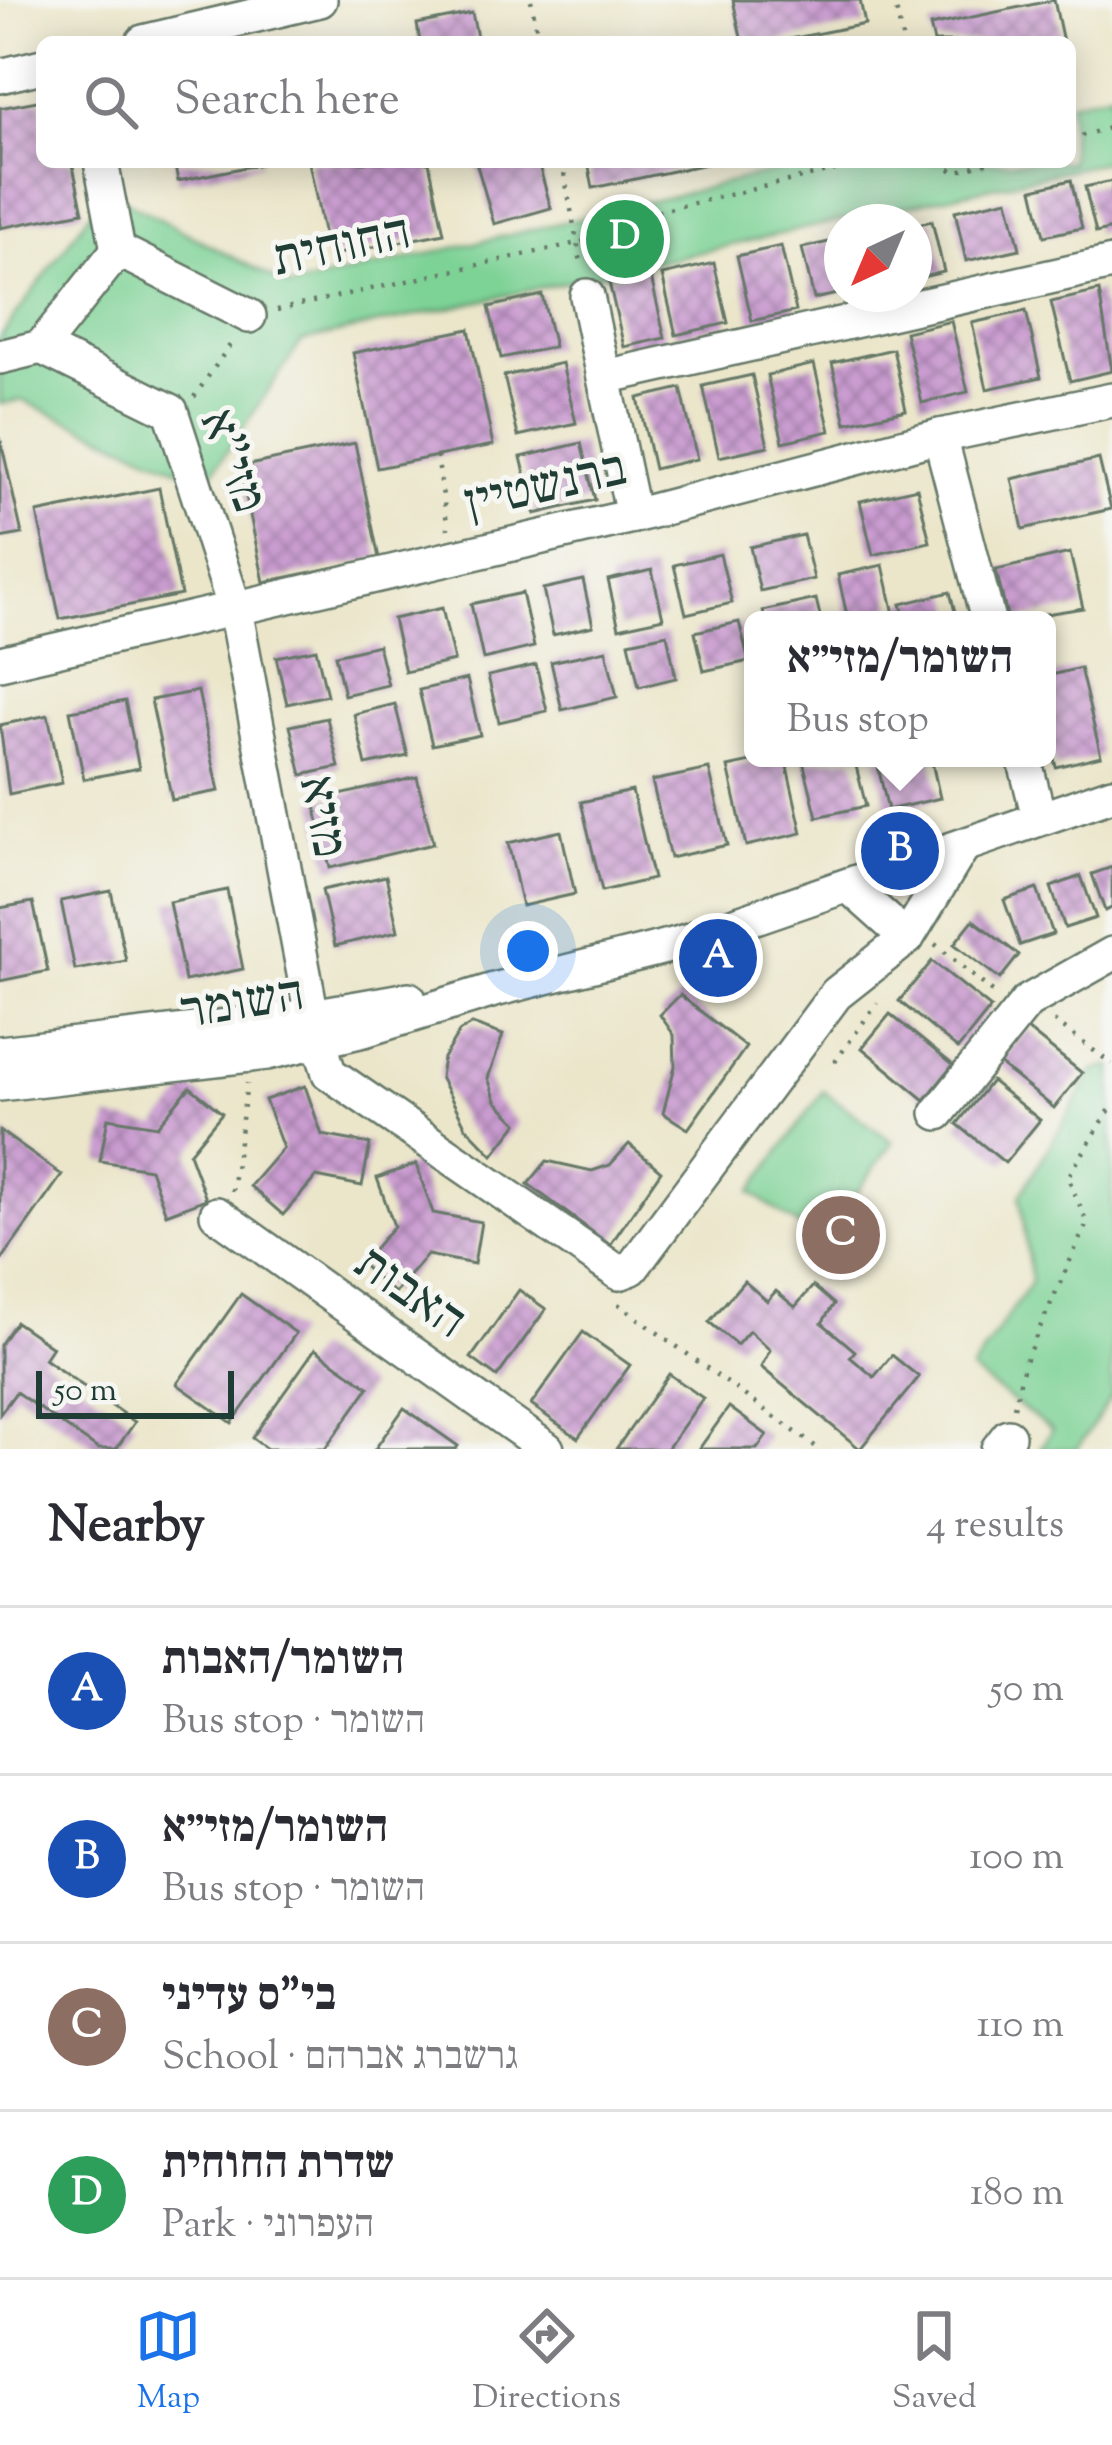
<!DOCTYPE html>
<meta charset="utf-8">
<style>
:root{--surface:#fff;--page:#f7f7f7;--text:#2b2b33;--muted:#7c7c81;--line:#e1e1e2;--accent:#1a73e8}
body{margin:0;font-family:"Sorts Mill Goudy","Frank Ruhl Libre",serif;background:var(--page);color:var(--text)}
.compass{position:absolute;left:824px;top:204px;width:108px;height:108px;border-radius:50%;background:var(--surface);box-shadow:0 6px 30px #0003;rotate:224deg}
.scale{position:absolute;left:36px;bottom:30px;width:198px;box-sizing:border-box;padding-left:12px;border:6px solid #1f3d34;border-top:0;font-size:33px;line-height:42px;white-space:nowrap;color:#1f3d34;-webkit-text-stroke:9px #f6f6f2;paint-order:stroke}
.you{position:absolute;left:528px;top:951px;width:42px;height:42px;margin:-30px;border:9px solid #fff;border-radius:50%;background:#1a73e8;box-shadow:0 0 0 18px #1a73e833}
.badge{display:grid;place-items:center;width:78px;height:78px;border-radius:50%;background:var(--accent);color:#fff;font-size:39px;font-weight:700}
.pin{position:absolute;translate:-50% -50%;border:6px solid #fff;box-shadow:0 3px 12px #0006}
.popup{position:absolute;left:744px;top:611px;width:312px;height:156px;box-sizing:border-box;display:grid;place-content:center;border-radius:18px;background:var(--surface);filter:drop-shadow(0 3px 9px #0005);font-size:39px;white-space:nowrap;color:var(--muted)}
.popup b{font-size:45px;color:var(--text)}
.popup::after{content:'';position:absolute;left:50%;top:100%;margin-left:-24px;border:24px solid transparent;border-top-color:var(--surface)}
.list{margin:0;padding:0;list-style:none}
h2{display:flex;justify-content:space-between;align-items:center;height:156px;margin:0;padding:0 48px;font-size:51px}
h2 small{font-size:39px;font-weight:400;color:var(--muted)}
.list li{display:grid;grid-template-columns:78px 1fr auto;gap:36px;align-items:center;box-sizing:border-box;height:168px;padding:0 48px;border-top:3px solid var(--line)}
.list b{display:block;font-size:45px;white-space:nowrap}
.list p{margin:0;font-size:39px;white-space:nowrap;color:var(--muted)}
.list em{font-size:39px;font-style:normal;color:var(--muted)}
.icon{flex:none;width:66px;height:66px;fill:none;stroke:currentColor;stroke-width:2;stroke-linecap:round;stroke-linejoin:round}
.map{position:relative;flex:none;width:1112px;height:1449px;overflow:hidden}
.search{position:absolute;background:var(--surface);box-shadow:0 6px 30px #0003;left:36px;right:36px;top:36px;height:132px;display:flex;align-items:center;gap:30px;box-sizing:border-box;padding:0 42px;border-radius:18px;color:var(--muted);font-size:45px}
.sheet{height:828px;background:var(--surface)}
nav{display:flex;justify-content:space-around;align-items:center;box-sizing:border-box;height:168px;border-top:3px solid var(--line);background:var(--surface);font-size:33px;color:var(--muted)}
nav a{display:grid;justify-items:center;gap:6px}
nav .on{color:var(--accent)}
.map>svg:first-child{display:block}
.park{fill:#7dd295;stroke:#4e8864;stroke-width:3}
.building{fill:url(#building-cross-hatch)}
.lines{fill:none;stroke-linecap:round;stroke-linejoin:round}
.minor-casing{stroke:#667868;stroke-width:38}
.path{stroke:#667868;stroke-width:4.5;stroke-dasharray:3 9;stroke-linecap:butt}
.minor{stroke:#fff;stroke-width:33}
.labels{text-anchor:middle;stroke-width:10;stroke-linejoin:round;paint-order:stroke}
.street-label{font-size:51px;fill:#1f3d34;stroke:#f6f6f2}
</style>
<div class="map">
<svg width="1112" height="1449" viewBox="0 0 1112 1449">
<defs>
<pattern id="building-cross-hatch" width="8" height="8" patternUnits="userSpaceOnUse" patternTransform="scale(3)"><rect width="8" height="8" fill="#ca9cd0"/><path d="M0 0l8 8M0 8l8-8" fill="none" stroke="#a380aa"/></pattern>
</defs>
<rect width="100%" height="100%" fill="#f6f6f2"/>
<filter id="ink" filterUnits="userSpaceOnUse"><feTurbulence type="fractalNoise" baseFrequency=".00833" numOctaves="2"/><feDisplacementMap in="SourceGraphic" scale="24" xChannelSelector="R" yChannelSelector="G"/><feConvolveMatrix kernelMatrix="1 2 1 2 8 2 1 2 1" color-interpolation-filters="sRGB"/></filter>
<filter id="wash" filterUnits="userSpaceOnUse"><feTurbulence type="fractalNoise" baseFrequency=".004" numOctaves="4" result="noise"/><feDisplacementMap in="SourceGraphic" scale="48" xChannelSelector="R" yChannelSelector="G"/><feGaussianBlur stdDeviation="2.7" result="paint"/><feColorMatrix in="noise" values="0 0 0 0 0 0 0 0 0 0 0 0 0 0 0 0 0 1.4 0 .05"/><feComposite in="paint" operator="in"/></filter>
<g filter="url(#wash)">
<rect width="100%" height="100%" fill="#ebe6ca"/>
<g class="park">
<polygon points="1112,92 1112,160 302,341 207,481 21,400 0,404 0,337 106,191 290,287 815,162 1070,162 1070,102"/>
<polygon points="1112,1066 1112,1396 1077,1449 1040,1449 1052,1430 971,1371 1031,1282 1020,1196 1094,1071"/>
<polygon points="823,1091 893,1142 821,1242 751,1192"/>
</g>
<g id="blocks">
<g class="building">
<polygon points="733,0 860,0 865,24 775,42 742,42"/>
<polygon points="1054,0 1063,42 934,42 930,26"/>
<polygon points="472,13 478,42 420,42 417,24"/>
<polygon points="42,100 42,162 72,162 83,212 0,228 0,108"/>
<polygon points="174,162 261,162 261,164 178,181"/>
<polygon points="309,162 429,162 444,233 328,256"/>
<polygon points="476,162 538,162 551,208 494,224"/>
<polygon points="588,162 706,162 706,164 593,188"/>
<polygon points="1071,180 1082,228 1044,236 1033,189"/>
<polygon points="1112,181 1112,229 1096,233 1085,187"/>
<polygon points="1008,199 1020,249 966,261 955,211"/>
<polygon points="932,221 944,272 914,279 914,225"/>
<polygon points="842,239 842,293 814,299 802,248"/>
<polygon points="781,246 796,311 752,321 737,256"/>
<polygon points="714,263 728,323 676,335 662,275"/>
<polygon points="649,269 665,338 624,347 608,278"/>
<polygon points="1099,291 1112,371 1070,381 1051,302"/>
<polygon points="542,295 554,347 501,358 489,307"/>
<polygon points="1026,311 1041,377 987,389 972,323"/>
<polygon points="951,321 968,392 922,403 905,332"/>
<polygon points="469,329 493,445 377,468 353,353"/>
<polygon points="893,349 906,410 846,423 832,363"/>
<polygon points="562,363 576,423 518,436 504,376"/>
<polygon points="814,364 830,431 783,442 767,375"/>
<polygon points="752,375 768,446 719,457 703,386"/>
<polygon points="681,388 697,459 654,469 638,398"/>
<polygon points="0,437 22,534 0,538"/>
<polygon points="355,443 379,558 264,582 240,467"/>
<polygon points="581,443 595,500 535,514 521,457"/>
<polygon points="1099,459 1111,509 1023,529 1012,479"/>
<polygon points="159,488 181,595 60,619 37,513"/>
<polygon points="917,488 930,542 873,555 860,501"/>
<polygon points="803,535 814,579 760,591 750,547"/>
<polygon points="1070,553 1083,608 1008,620 996,570"/>
<polygon points="720,554 732,603 686,614 674,565"/>
<polygon points="883,565 894,614 848,620 838,575"/>
<polygon points="652,570 663,618 619,628 608,580"/>
<polygon points="583,580 593,626 553,635 543,589"/>
<polygon points="950,592 957,620 905,620 901,604"/>
<polygon points="522,593 534,647 483,659 471,604"/>
<polygon points="816,599 821,620 765,620 763,611"/>
<polygon points="442,608 454,661 405,672 393,619"/>
<polygon points="739,622 749,661 704,671 695,632"/>
<polygon points="667,634 676,678 639,687 629,642"/>
<polygon points="378,645 388,685 344,695 335,655"/>
<polygon points="316,649 327,695 287,704 276,657"/>
<polygon points="606,650 617,697 562,710 551,662"/>
<polygon points="536,665 547,711 499,722 488,676"/>
<polygon points="1080,668 1101,756 1056,767 1047,729 1047,676"/>
<polygon points="467,679 480,735 432,745 419,690"/>
<polygon points="198,691 219,791 172,800 151,700"/>
<polygon points="125,701 139,768 84,779 70,711"/>
<polygon points="395,704 408,756 366,765 354,714"/>
<polygon points="48,715 62,783 9,794 0,725"/>
<polygon points="327,718 339,767 302,775 290,726"/>
<polygon points="770,758 785,758 802,833 746,846 728,767"/>
<polygon points="854,758 866,806 817,817 803,761"/>
<polygon points="876,758 931,758 940,798 888,810"/>
<polygon points="709,769 727,845 670,858 652,781"/>
<polygon points="417,777 433,844 330,868 314,801"/>
<polygon points="632,791 653,879 602,891 581,802"/>
<polygon points="561,831 575,894 522,906 508,843"/>
<polygon points="1112,867 1112,908 1105,911 1092,874"/>
<polygon points="386,876 398,931 335,946 322,890"/>
<polygon points="1081,876 1096,918 1065,928 1051,887"/>
<polygon points="1037,889 1053,934 1020,945 1004,900"/>
<polygon points="227,890 243,969 185,981 169,902"/>
<polygon points="111,891 126,961 75,970 61,901"/>
<polygon points="33,902 48,971 0,981 0,908"/>
<polygon points="973,920 1019,955 1000,979 954,944"/>
<polygon points="932,961 991,1008 958,1049 899,1001"/>
<polygon points="680,995 746,1047 688,1129 663,1113 675,1066 674,1035 660,1015"/>
<polygon points="890,1014 953,1065 925,1100 862,1048"/>
<polygon points="472,1024 503,1035 488,1078 496,1101 518,1123 493,1155 466,1127 440,1077 443,1058 459,1032"/>
<polygon points="1027,1029 1082,1073 1054,1108 999,1064"/>
<polygon points="991,1081 1040,1120 1005,1163 957,1124"/>
<polygon points="305,1086 322,1135 370,1144 362,1186 316,1177 283,1215 250,1186 283,1148 265,1100"/>
<polygon points="190,1087 222,1113 189,1153 206,1199 166,1214 150,1169 100,1161 108,1118 157,1126"/>
<polygon points="0,1131 62,1175 0,1262"/>
<polygon points="629,1144 661,1171 610,1245 528,1184 547,1161 592,1171 610,1165"/>
<polygon points="416,1164 433,1213 481,1222 474,1264 427,1255 394,1293 361,1264 394,1226 377,1178"/>
<polygon points="744,1281 767,1301 776,1291 795,1307 813,1286 834,1304 822,1323 855,1351 850,1357 874,1377 892,1355 919,1377 860,1449 761,1367 770,1350 749,1331 737,1345 709,1322"/>
<polygon points="519,1290 546,1309 497,1377 471,1358"/>
<polygon points="241,1294 296,1333 232,1423 177,1384"/>
<polygon points="16,1322 52,1347 44,1359 135,1422 116,1449 98,1449 16,1392 0,1414 0,1345"/>
<polygon points="583,1332 630,1365 578,1438 531,1405"/>
<polygon points="315,1349 369,1387 325,1449 267,1449 252,1438"/>
<polygon points="669,1374 703,1398 667,1449 616,1449"/>
<polygon points="729,1407 767,1435 757,1449 699,1449"/>
<polygon points="404,1408 458,1446 456,1449 375,1449"/>
</g>
</g>
</g>
<g filter="url(#ink)">
<use href="#blocks" fill-opacity="0" stroke="#667868" stroke-width="3"/>
<g class="lines">
<g class="minor-casing">
<g id="minor">
<polyline points="143,42 320,0"/>
<polyline points="0,76 42,66"/>
<polyline points="101,162 118,250"/>
<polyline points="587,296 633,516"/>
<polyline points="41,347 171,411 235,609 312,1016 329,1073 619,1273 632,1268 836,994 907,938 963,846"/>
<polyline points="0,357 41,347 118,250 249,316"/>
<polyline points="605,377 1112,263"/>
<polyline points="940,436 988,620"/>
<polyline points="0,663 633,516 940,436 1112,400"/>
<polyline points="1024,758 1039,817"/>
<polyline points="851,888 907,938"/>
<polyline points="0,1053 312,1016 409,999"/>
<polyline points="0,1084 267,1053 364,1030 494,990 677,944 1112,794"/>
<polyline points="938,1113 1027,1002 1112,954"/>
<polyline points="217,1214 547,1449"/>
<polyline points="998,1449 1008,1436"/>
</g>
</g>
<g class="path">
<polyline points="531,0 539,42"/>
<polyline points="894,0 903,42"/>
<polyline points="1070,139 1112,127"/>
<polyline points="562,162 582,268"/>
<polyline points="940,162 955,172 989,162"/>
<polyline points="277,310 577,243 594,239 613,222 869,162"/>
<polyline points="194,397 232,342"/>
<polyline points="437,456 448,529"/>
<polyline points="935,944 995,994"/>
<polyline points="1054,1021 1112,1064"/>
<polyline points="835,1062 877,1003"/>
<polyline points="232,1191 247,1083"/>
<polyline points="618,1304 819,1449"/>
<polyline points="1014,1407 1025,1361 1087,1223 1068,1177 1112,1106"/>
</g>
<use href="#minor" class="minor"/>
</g>
</g>
<g class="labels">
<g class="street-label">
<text transform="translate(341 243) rotate(-12)" y="18">החוחית</text>
<text transform="translate(236 460) rotate(69)" y="18">מזי"א</text>
<text transform="translate(545 483) rotate(-13)" y="18">ברנשטיין</text>
<text transform="translate(326 816) rotate(79)" y="18">מזיא</text>
<text transform="translate(242 1000) rotate(-9)" y="18">השומר</text>
<text transform="translate(412 1290) rotate(35)" y="18">האבות</text>
</g>
</g>
</svg>
<svg class="compass" viewBox="-18 -18 36 36"><path d="M0-13l5 13h-10z" fill="#e53935"/><path d="M0 13l5-13h-10z" fill="#7c7c81"/></svg>
<div class="scale">50 m</div>
<div class="you"></div>
<div class="pin badge" style="left:718px;top:958px;background:#1a4fb4">A</div>
<div class="pin badge" style="left:900px;top:851px;background:#1a4fb4">B</div>
<div class="popup"><b>השומר/מזי״א</b>Bus stop</div>
<div class="pin badge" style="left:841px;top:1235px;background:#8d6e63">C</div>
<div class="pin badge" style="left:625px;top:239px;background:#2e9e5b">D</div>
<div class="search"><svg class="icon" aria-label="search" viewBox="0 0 24 24"><circle cx="10" cy="10" r="6"/><path d="M15 15l6 6"/></svg>Search here</div>
</div>
<section class="sheet">
<h2>Nearby<small>4 results</small></h2>
<ul class="list">
<li><span class="badge" style="background:#1a4fb4">A</span><div><b>השומר/האבות</b><p>Bus stop · השומר</p></div><em>50 m</em></li>
<li><span class="badge" style="background:#1a4fb4">B</span><div><b>השומר/מזי״א</b><p>Bus stop · השומר</p></div><em>100 m</em></li>
<li><span class="badge" style="background:#8d6e63">C</span><div><b>בי&quot;ס עדיני</b><p>School · גרשברג אברהם</p></div><em>110 m</em></li>
<li><span class="badge" style="background:#2e9e5b">D</span><div><b>שדרת החוחית</b><p>Park · העפרוני</p></div><em>180 m</em></li>
</ul>
</section>
<nav>
<a class="on"><svg class="icon" aria-label="map" viewBox="0 0 24 24"><path d="M3 6l6-2 6 2 6-2v14l-6 2-6-2-6 2zM9 4v14M15 6v14"/></svg>Map</a>
<a><svg class="icon" aria-label="directions" viewBox="0 0 24 24"><path d="M12 3l9 9-9 9-9-9zM9 14v-3h6M13 9l2 2-2 2"/></svg>Directions</a>
<a><svg class="icon" aria-label="saved" viewBox="0 0 24 24"><path d="M7 4h10v16l-5-4-5 4z"/></svg>Saved</a>
</nav>
